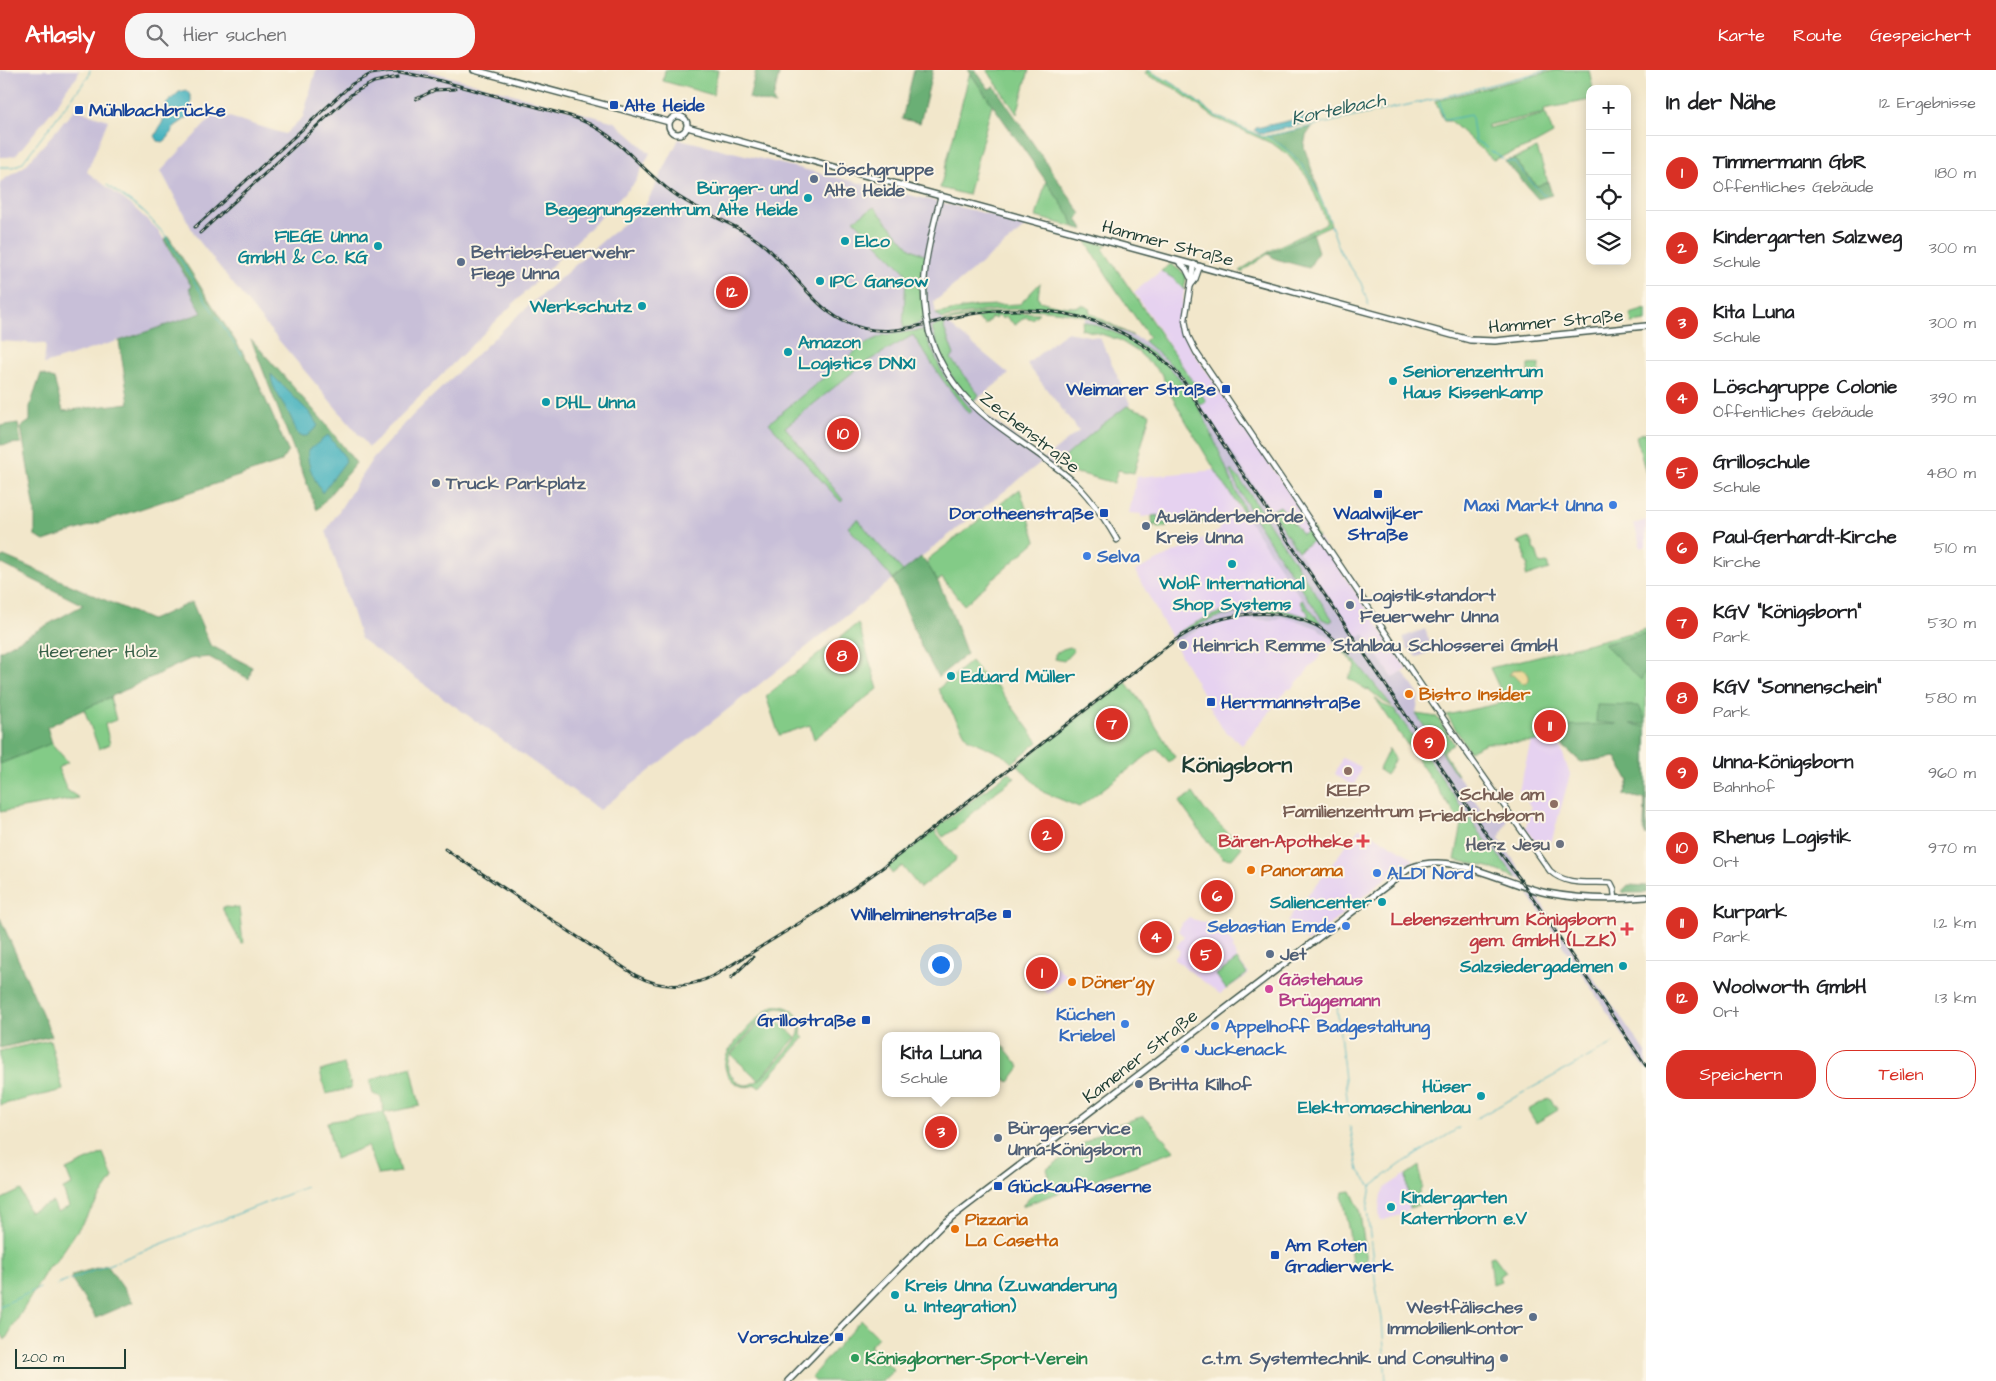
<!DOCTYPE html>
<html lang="de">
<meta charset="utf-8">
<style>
:root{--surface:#fff;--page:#f6f6f6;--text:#202124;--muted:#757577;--line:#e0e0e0;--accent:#d93025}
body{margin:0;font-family:"Architects Daughter",sans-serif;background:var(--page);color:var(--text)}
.controls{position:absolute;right:15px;top:15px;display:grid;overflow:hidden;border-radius:10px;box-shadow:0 2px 12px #0003}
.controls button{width:45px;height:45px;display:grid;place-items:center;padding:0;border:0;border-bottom:1px solid var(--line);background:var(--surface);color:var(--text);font:25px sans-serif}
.scale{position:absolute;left:15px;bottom:12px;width:111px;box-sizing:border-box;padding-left:5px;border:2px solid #1f3d34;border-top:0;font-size:14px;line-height:18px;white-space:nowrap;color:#1f3d34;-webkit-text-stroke:4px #fcf5e5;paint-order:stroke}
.you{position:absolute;left:940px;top:894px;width:18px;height:18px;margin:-12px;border:4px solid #fff;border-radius:50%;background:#1a73e8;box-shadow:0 0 0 8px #1a73e833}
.badge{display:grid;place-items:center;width:32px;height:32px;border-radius:50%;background:var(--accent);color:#fff;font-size:16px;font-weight:700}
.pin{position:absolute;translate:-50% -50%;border:2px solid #fff;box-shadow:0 1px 5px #0006}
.popup{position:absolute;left:882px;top:962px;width:118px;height:65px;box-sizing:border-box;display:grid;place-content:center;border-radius:10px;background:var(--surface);filter:drop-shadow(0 1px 4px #0005);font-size:16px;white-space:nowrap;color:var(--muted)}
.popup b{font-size:19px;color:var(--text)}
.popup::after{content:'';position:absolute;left:50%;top:100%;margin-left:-10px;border:10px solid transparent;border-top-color:var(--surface)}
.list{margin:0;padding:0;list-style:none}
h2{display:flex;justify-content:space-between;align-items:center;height:65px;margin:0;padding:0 20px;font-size:21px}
h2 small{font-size:16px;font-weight:400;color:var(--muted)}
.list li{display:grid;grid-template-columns:32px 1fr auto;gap:15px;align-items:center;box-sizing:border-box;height:75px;padding:0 20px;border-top:1px solid var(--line)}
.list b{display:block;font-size:19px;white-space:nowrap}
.list p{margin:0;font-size:16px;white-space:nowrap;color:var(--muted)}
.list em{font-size:16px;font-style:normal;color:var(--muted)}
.actions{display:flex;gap:10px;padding:15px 20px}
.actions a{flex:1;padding:11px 0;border:1px solid var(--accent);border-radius:20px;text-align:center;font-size:18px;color:var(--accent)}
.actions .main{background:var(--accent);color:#fff}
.icon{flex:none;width:28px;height:28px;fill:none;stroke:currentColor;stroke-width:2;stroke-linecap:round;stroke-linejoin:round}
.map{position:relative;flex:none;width:1646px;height:1311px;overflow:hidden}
header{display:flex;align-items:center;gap:30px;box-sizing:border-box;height:70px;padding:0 25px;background:var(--accent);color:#fff}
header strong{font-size:24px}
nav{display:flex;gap:28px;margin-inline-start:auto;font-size:18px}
.search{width:350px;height:45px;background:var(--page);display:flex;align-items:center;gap:12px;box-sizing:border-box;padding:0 18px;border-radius:20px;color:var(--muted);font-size:19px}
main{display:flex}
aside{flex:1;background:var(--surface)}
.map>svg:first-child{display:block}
.built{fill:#e6d2f0}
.industrial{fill:#c8bfd8}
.green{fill:#83cb87;stroke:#51845e;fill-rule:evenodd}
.forest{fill:#6aaf74;stroke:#447654}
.sand{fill:#eeda9e;stroke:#868c69}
.water{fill:#42b1bd;stroke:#307778}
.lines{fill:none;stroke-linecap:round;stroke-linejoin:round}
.stream{stroke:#42b1bd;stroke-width:1}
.tertiary-casing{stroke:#3f564b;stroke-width:7}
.secondary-casing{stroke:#3f564b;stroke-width:8}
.tertiary{stroke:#fff;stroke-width:4.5}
.secondary{stroke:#fff;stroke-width:5}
.rail-casing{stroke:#1f3d34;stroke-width:3}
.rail{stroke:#fcf5e5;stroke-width:1;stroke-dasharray:4;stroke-linecap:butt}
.tertiary-bridge-casing{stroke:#3f564b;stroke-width:7;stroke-linecap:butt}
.tertiary-bridge{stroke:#fff;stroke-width:4.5}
.transit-dot{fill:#1a4fb4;stroke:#fcf5e5;stroke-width:2}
.service-dot{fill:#5c6f8a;stroke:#fcf5e5;stroke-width:2}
.culture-dot{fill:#0f9aa8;stroke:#fcf5e5;stroke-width:2}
.shop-dot{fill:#3f7fe0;stroke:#fcf5e5;stroke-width:2}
.food-dot{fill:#e8710a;stroke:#fcf5e5;stroke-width:2}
.education-dot{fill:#8d6e63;stroke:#fcf5e5;stroke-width:2}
.health-dot{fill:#e0444e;stroke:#fcf5e5;stroke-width:2}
.worship-dot{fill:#6b7280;stroke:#fcf5e5;stroke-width:2}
.hotel-dot{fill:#d1479c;stroke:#fcf5e5;stroke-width:2}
.leisure-dot{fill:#2e9e5b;stroke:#fcf5e5;stroke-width:2}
.labels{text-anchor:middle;stroke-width:4;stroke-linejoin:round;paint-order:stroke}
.transit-label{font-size:18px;font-weight:bold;fill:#164399;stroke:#fcf5e5;text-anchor:start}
.service-label{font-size:18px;font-weight:bold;fill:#4e5e75;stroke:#fcf5e5;text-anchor:start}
.culture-label{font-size:18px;font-weight:bold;fill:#0d838f;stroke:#fcf5e5;text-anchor:start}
.street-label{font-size:18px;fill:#1f3d34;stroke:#fcf5e5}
.shop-label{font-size:18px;font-weight:bold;fill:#366cbe;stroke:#fcf5e5;text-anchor:start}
.park-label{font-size:18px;fill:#386049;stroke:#fcf5e5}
.food-label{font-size:18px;font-weight:bold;fill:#c56008;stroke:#fcf5e5;text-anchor:start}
.education-label{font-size:18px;font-weight:bold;fill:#785e54;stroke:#fcf5e5}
.health-label{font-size:18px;font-weight:bold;fill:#be3a42;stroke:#fcf5e5;text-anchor:end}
.worship-label{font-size:18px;font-weight:bold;fill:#5b616d;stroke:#fcf5e5;text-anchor:end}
.hotel-label{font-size:18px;font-weight:bold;fill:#b23c85;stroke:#fcf5e5;text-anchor:start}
.leisure-label{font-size:18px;font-weight:bold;fill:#27864d;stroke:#fcf5e5;text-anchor:start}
.water-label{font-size:19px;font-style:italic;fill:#2a605d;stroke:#fcf5e5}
.district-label{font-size:22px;font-weight:bold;fill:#1f3d34;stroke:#fcf5e5}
</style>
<header>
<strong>Atlasly</strong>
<div class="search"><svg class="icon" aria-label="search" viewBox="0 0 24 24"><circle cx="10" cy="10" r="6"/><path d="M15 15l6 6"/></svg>Hier suchen</div>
<nav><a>Karte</a><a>Route</a><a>Gespeichert</a></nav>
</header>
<main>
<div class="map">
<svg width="1646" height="1311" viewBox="0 0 1646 1311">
<rect width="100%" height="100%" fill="#fcf5e5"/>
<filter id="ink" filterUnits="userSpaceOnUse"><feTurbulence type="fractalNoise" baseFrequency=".02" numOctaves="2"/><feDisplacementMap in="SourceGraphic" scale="10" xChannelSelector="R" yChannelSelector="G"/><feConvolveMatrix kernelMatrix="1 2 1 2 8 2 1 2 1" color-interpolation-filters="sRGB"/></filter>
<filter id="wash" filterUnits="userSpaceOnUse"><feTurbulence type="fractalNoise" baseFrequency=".0096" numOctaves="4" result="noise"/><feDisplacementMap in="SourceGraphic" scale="20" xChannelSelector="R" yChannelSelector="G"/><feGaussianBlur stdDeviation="1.12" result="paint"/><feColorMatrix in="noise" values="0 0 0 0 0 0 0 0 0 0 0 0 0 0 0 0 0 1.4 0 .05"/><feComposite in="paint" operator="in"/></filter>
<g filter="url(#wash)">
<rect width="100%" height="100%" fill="#f2e7cb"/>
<g class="built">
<polygon points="1161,201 1174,209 1184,220 1180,253 1190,277 1313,458 1302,465 1280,436 1271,441 1200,335 1206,331 1134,222"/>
<polygon points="1217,400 1239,438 1247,447 1302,530 1300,531 1308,543 1308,547 1278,539 1225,540 1196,552 1171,567 1135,501 1219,461 1220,450 1217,449 1159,453 1158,445 1141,447 1141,444 1129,443 1137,407"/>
<polygon points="1646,450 1646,476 1641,478 1634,454"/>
<polygon points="1318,467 1407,599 1393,608 1364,565 1357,569 1298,481"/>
<polygon points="1279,547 1292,549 1317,558 1333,570 1333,572 1291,619 1288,619 1242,675 1222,658 1174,573 1209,554 1238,549 1278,550"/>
<polygon points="1531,671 1559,672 1570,705 1552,770 1540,779 1526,758 1531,737 1519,721"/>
<polygon points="1342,688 1361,697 1355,715 1348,713 1335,704"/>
<polygon points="1359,758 1363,759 1395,777 1411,787 1413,792 1396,800 1308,872 1288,852 1294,840 1317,814"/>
<polygon points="1188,848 1204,852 1222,861 1234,875 1233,879 1237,889 1249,904 1220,924 1174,889 1180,881 1176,877 1184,866 1178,861 1182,853"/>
<polygon points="1056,896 1066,905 1048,924 1038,915"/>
<polygon points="935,1046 959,1064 948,1079 945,1079 923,1061"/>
<polygon points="1406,1104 1409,1139 1406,1140 1407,1143 1380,1151 1379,1138 1381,1125 1386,1117"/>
</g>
<g class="industrial">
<polygon points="0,0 79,0 77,7 67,18 57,35 16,85 8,87 0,87"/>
<polygon points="316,0 425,0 615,52 650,83 634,114 369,377 260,248 196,167 161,101 216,43 285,64 303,47"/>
<polygon points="75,39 108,50 87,102 131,135 158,160 192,217 190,219 203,244 44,294 46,274 0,271 0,112 25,96"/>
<polygon points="679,69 1029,154 934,232 936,244 1009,304 971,334 1044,389 1079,361 1027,294 1066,262 1100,268 1130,334 1054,397 1044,390 600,740 361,569 326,461 373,388 414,344 514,249 606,168 644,138"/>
<polygon points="1086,247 1144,271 1175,298 1187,311 1200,335 1357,569 1364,564 1393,608 1403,602 1419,625 1416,644 1489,751 1502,742 1508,750 1499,768 1528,812 1517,808 1479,762 1384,625 1352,588 1335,571 1317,558 1292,549 1280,547 1278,550 1238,549 1210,556 1208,554 1174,573 1171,567 1174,565 1177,566 1205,551 1227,544 1240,542 1253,541 1282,543 1321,553 1302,530 1246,447 1248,445 1238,428 1195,334 1180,310 1132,271 1116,262 1084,251"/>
<polygon points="1425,559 1433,581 1417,587 1407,578 1403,567"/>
<polygon points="1528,824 1537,827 1646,983 1646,1000"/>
</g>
<g class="green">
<polygon points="665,0 718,0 713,25 663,11"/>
<polygon points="987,0 1029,0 1017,44"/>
<path d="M 1147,0 L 1174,14 L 1216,46 L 1263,67 L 1267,66 C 1307,89 1315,114 1331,155 L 1268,184 L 1243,201 L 1243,203 L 1239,201 L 1273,179 L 1327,153 L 1308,108 L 1287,84 L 1273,74 L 1215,48 L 1174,18 L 1145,4 Z"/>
<polygon points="1556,0 1589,0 1593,19 1590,19 1590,30 1544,39 1545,43 1488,55 1488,58 1546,44 1553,64 1535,74 1493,90 1455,55 1450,51 1444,51 1435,31"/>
<polygon points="970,2 992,34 968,125 940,118"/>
<polygon points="1537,78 1548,112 1537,116 1514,89"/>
<polygon points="1046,111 1070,146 1074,157 1036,147"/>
<polygon points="874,137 910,178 926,186 926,247 916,255 903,258 906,208 905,202 854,150"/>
<polygon points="1085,170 1107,175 1103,179 1206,331 1200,335 1187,311 1175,298 1144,271 1149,267 1115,218"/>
<polygon points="1171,194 1185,204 1186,209 1184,220 1174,209 1161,201"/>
<path d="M 1040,213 L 1038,227 L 1040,231 C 1049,234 1075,240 1082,235 L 1089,238 L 1090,243 L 1133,266 C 1117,259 1101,250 1083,246 C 1037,235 988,238 942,249 L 936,244 L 977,236 L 1020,234 Z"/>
<polygon points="1646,239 1646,251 1632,253 1630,244"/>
<polygon points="1006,242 1039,243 1032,249 1025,247 1015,255 1005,246 1003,249 998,245 995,249 992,247 985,255 975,247 946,252 944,258 954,285 951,289 979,325 974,330 970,331 946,298 932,259 934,256 946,252 945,251 977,244"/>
<path d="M 1083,251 C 1119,262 1155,279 1180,309 C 1195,327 1206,351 1215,372 C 1226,397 1235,422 1248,446 L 1247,447 C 1216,406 1191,359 1165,315 L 1163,305 L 1138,282 L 1119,270 L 1101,264 L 1081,259 Z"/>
<polygon points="923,260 944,306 972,341 969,344 942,309 913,265 863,294 785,357 843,430 841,432 769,353 863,275 884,265"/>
<polygon points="1540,294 1539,308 1531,309 1528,307 1528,295"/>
<polygon points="1127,336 1150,344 1134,403 1118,400 1114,413 1082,404 1069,403 1057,394 1099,357"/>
<polygon points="1646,362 1646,404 1636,366"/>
<path d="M 1230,401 L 1232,401 L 1239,408 L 1333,550 L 1330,552 L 1322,549 C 1290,500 1254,454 1230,401 Z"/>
<polygon points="1020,419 1036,471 964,535 942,508 937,511 928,495 928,489"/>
<polygon points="1280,436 1302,464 1313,458 1318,467 1298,481 1271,441"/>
<polygon points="1158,445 1159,453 1213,449 1213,451 1192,455 1192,452 1167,454 1167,457 1157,458 1157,455 1154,455 1153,458 1152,446"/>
<polygon points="858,449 877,473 903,501 893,509 848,457"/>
<polygon points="1529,468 1533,473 1533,479 1536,481 1540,494 1547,493 1549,499 1525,507 1528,494 1525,491 1525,484 1522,475 1517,473"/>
<path d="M 1302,530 L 1322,554 C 1270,535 1225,536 1177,566 L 1174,565 C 1221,536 1254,530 1308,547 L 1308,543 L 1300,532 Z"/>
<polygon points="858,553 878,619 814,669 810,655 779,665 766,626"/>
<polygon points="1646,559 1646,766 1644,761 1645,729 1624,725 1629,711 1616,687 1581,692 1559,672 1555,671 1486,673 1469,681 1447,645 1506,632 1490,598"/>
<polygon points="1333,570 1358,594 1392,636 1384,632 1368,619 1367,620 1348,608 1356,596"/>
<polygon points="1070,577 1074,580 1064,591 1055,589 1055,584 1063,579"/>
<polygon points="971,591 983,606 998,617 1038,672 1012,693 1003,685 968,669 938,619"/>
<polygon points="1125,611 1140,631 1175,687 1169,692 1157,678 1079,737 1043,722 1017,695"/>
<polygon points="0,615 68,692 58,698 67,720 79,728 0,742"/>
<polygon points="110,627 116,650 105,654 110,674 99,679 84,639"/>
<polygon points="1375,628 1383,635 1394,639 1479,762 1517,808 1488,797 1455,790 1462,754"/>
<polygon points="1416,644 1437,647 1454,674 1443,681 1458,705 1456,704"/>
<polygon points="1389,679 1395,689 1386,705 1380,701 1379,699"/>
<polygon points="1009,702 1015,708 997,721 955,759 943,767 936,758"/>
<polygon points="1193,723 1204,739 1242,777 1232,789 1223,788 1211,776 1179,732"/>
<polygon points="934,760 956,788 955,791 920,818 902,796 892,804 888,796"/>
<polygon points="223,837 239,838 243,873 241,873 223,840"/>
<polygon points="1237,890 1247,904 1226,919 1216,905"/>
<path d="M 774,936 C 792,934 804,948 801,965 L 804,968 L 759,1018 L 756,1015 C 748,1018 740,1017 734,1012 C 726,1006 723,996 726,987 C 729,976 763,940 774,936 ZM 777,938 C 784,938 790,940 795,946 C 809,963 788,979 777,991 C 766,1004 747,1029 731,1005 C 726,998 727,990 731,983 L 766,943 Z"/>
<polygon points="768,943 796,967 759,1010 731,985"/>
<polygon points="50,970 63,1020 0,1035 0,981"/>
<polygon points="999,971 1020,997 1009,1012 996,1002 996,973"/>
<polygon points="344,994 352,1018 326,1024 320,1001"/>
<polygon points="411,996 420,1036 384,1043 400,1102 378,1105 367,1076 335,1089 327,1052 384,1042 381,1027 373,1024 370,1010"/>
<polygon points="1549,1028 1558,1040 1536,1053 1528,1040"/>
<polygon points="1144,1046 1175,1081 1022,1136 1040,1117 1040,1113 1050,1109 1047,1099 1106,1058"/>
<polygon points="103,1083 113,1108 55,1193 49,1196 5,1270 0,1261 0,1130 21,1120 29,1142 53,1132 57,1142 69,1137 63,1119 72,1115 66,1100"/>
<polygon points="1419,1096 1422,1117 1417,1127 1418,1136 1409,1138 1406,1105"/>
<polygon points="1351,1121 1359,1138 1367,1190 1359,1195 1352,1196 1349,1162 1342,1128 1343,1122"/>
<polygon points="1494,1186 1506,1202 1499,1206 1501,1211 1493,1214 1490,1187"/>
<polygon points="861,1250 878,1267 870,1276 894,1300 882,1311 815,1311 811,1307"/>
</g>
<g class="forest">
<polygon points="756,0 780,0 773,30 775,35 749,28"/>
<polygon points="914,0 933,0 920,53 902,49"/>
<polygon points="968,0 975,0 989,19 994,16 1081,144 1077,149 1084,160 1074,157 1070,146 1046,111"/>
<path d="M 1312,57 L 1306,66 L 1304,77 L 1319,121 L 1318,123 C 1307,97 1291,80 1267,66 Z"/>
<polygon points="1514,89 1537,116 1548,112 1552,125 1538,129 1505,91"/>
<polygon points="1312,163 1318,182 1309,198 1276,189 1268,184"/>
<polygon points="168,166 250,294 288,381 281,392 44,471 35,466 35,440 21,357 30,351 30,336 41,304 54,309 63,341 129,333 119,271 202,243 189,218 192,217 164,170"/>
<polygon points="251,269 324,352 356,393 317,440"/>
<polygon points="18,353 21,373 0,375 0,356"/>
<polygon points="4,486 151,550 192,532 210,575 252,597 249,609 209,587 190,589 47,657 52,673 0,694 0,581 83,535 0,493 0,488"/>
<path d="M 921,487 C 943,511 955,554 967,584 L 938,607 L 921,576 L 893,509 Z"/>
<polygon points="1646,563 1646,598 1641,610 1604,574"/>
<polygon points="1597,635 1639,636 1646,652 1646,654 1631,654 1646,657 1646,766 1644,761 1645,729 1624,725 1629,711 1616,687 1581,692 1559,672 1556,656 1617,654 1596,652"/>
<polygon points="1628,815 1646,816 1646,823 1624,823 1622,821"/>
<polygon points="0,848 52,966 0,978"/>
<polygon points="107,1195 133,1232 96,1248 71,1209 72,1205"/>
</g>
<path class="sand" d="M 1522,599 C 1527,602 1530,605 1529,610 L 1525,613 L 1520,612 L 1513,605 L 1509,605 L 1513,600 Z"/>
<g class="water">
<path d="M 186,20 C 194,27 192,37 188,47 L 174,57 L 168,68 L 163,72 L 158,71 L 155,66 L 163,51 L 164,36 L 179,22 Z"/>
<polygon points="1315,45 1317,51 1260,64 1254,60 1256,58"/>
<path d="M 271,304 L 310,343 L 318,356 L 307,366 L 299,366 C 295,360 294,354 291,348 C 285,333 271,320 271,304 Z"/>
<path d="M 328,365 L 344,386 L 346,391 L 322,423 C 316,411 306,396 308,381 Z"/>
</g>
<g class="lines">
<g class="stream">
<polyline points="1148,0 1174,14 1216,46 1263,67 1439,28 1548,0"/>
<polyline points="1439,29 1443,48 1446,50 1470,45 1472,48 1475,70 1503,89"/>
<path d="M 1267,66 C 1306,88 1314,112 1330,151"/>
<polyline points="1506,91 1514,92 1543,125 1546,125"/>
<polyline points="0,97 13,97 22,93 88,7 90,0"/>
<polyline points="107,115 143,141 165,165 213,242"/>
<polyline points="1331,155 1340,181 1361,213 1369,236"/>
<polyline points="216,246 242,285"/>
<polyline points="1337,936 1349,1046"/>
<polyline points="1475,1049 1614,973"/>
<polyline points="1350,1056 1359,1101 1371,1116"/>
<polyline points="57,1215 306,1117"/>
<polyline points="0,1236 40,1218"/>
<polyline points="1386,1311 1382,1248 1376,1217 1367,1140 1371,1116 1401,1094 1459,1058"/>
</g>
</g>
</g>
<g filter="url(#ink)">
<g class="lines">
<g class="tertiary-casing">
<g id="tertiary">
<polyline points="1179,192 1186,199 1190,207"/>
<path d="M 1194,194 L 1185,250 L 1188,266 L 1196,282 L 1458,670 L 1550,801 C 1568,817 1590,811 1611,813 L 1614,819 L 1615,828"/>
<polyline points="1191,215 1195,210 1200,196"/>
<path d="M 926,247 C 919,204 931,167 941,125"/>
<path d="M 929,262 C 954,345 1016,361 1074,412 C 1092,429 1105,449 1117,470"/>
</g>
</g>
<g class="secondary-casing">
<g id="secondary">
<polyline points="474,0 669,52"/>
<circle cx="678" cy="55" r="9"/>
<polyline points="687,57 1470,270 1495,271 1646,256"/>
<path d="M 788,1311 L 891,1206 L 944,1153 L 1410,798 C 1453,780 1506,815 1547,823 C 1579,829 1614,830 1646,827"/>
</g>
</g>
<use href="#tertiary" class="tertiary"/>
<use href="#secondary" class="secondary"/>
<g class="rail-casing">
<g id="rail">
<polyline points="416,29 435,20 455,19"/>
<path d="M 195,157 L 352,14 L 371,4 L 391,1 L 400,2 L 430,8 L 570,46 C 621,62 637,100 679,127 C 708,146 740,155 766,177 C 793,200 811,234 843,251 C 887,273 927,251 971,244 C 1007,238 1049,238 1084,248 C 1118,258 1150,276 1175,301 C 1187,313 1194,329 1203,343 C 1222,373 1242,403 1262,432 C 1336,542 1410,651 1484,761 L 1520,809 L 1646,996"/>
<polyline points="200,163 353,23 374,12 398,7"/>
<path d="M 445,779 L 635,905 C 661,919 688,919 715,905 L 832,833 L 882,798 L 1174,571 C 1213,544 1272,533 1317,556 C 1329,563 1339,574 1349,583"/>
<polyline points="731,908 753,887"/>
</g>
</g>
<use href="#rail" class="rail"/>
<g class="tertiary-bridge-casing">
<polyline id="tertiary-bridge" points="926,247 929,262"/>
</g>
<use href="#tertiary-bridge" class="tertiary-bridge"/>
</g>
</g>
<g class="transit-dot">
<rect x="609" y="30" width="10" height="10" rx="2.5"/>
<rect x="74" y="35" width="10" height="10" rx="2.5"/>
<rect x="1221" y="314" width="10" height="10" rx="2.5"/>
<rect x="1373" y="419" width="10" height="10" rx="2.5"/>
<rect x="1099" y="438" width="10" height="10" rx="2.5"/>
<rect x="1206" y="627" width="10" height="10" rx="2.5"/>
<rect x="1002" y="839" width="10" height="10" rx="2.5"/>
<rect x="861" y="945" width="10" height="10" rx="2.5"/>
<rect x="993" y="1111" width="10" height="10" rx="2.5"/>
<rect x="1270" y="1180" width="10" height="10" rx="2.5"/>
<rect x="834" y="1262" width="10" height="10" rx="2.5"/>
</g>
<g class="service-dot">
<circle cx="814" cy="109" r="5"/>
<circle cx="461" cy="192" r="5"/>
<circle cx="436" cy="413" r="5"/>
<circle cx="1146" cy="456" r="5"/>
<circle cx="1350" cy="535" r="5"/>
<circle cx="1183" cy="575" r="5"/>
<circle cx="1270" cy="884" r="5"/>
<circle cx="1139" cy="1014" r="5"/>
<circle cx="998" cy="1068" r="5"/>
<circle cx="1533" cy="1247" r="5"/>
<circle cx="1504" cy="1288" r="5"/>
</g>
<g class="culture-dot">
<circle cx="808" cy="128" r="5"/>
<circle cx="845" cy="171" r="5"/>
<circle cx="378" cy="176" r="5"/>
<circle cx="820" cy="211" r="5"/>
<circle cx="642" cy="236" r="5"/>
<circle cx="788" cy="282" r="5"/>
<circle cx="1393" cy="311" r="5"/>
<circle cx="546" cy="332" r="5"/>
<circle cx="1232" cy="494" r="5"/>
<circle cx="951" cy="606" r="5"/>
<circle cx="1382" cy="832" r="5"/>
<circle cx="1623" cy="896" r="5"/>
<circle cx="1481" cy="1026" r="5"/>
<circle cx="1391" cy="1137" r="5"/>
<circle cx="895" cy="1225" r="5"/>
</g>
<g class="shop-dot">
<circle cx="1613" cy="435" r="5"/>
<circle cx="1087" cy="486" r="5"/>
<circle cx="1377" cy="803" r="5"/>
<circle cx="1346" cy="856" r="5"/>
<circle cx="1125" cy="954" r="5"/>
<circle cx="1215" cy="956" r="5"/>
<circle cx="1185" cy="979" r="5"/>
</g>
<g class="food-dot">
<circle cx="1409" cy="624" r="5"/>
<circle cx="1251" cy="800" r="5"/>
<circle cx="1072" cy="912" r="5"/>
<circle cx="955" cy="1159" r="5"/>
</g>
<g class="education-dot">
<circle cx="1348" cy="701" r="5"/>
<circle cx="1554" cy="734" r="5"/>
</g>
<g class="health-dot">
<path d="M1360.5 763.5h5v5h5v5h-5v5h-5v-5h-5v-5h5z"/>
<path d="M1624.5 851.5h5v5h5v5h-5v5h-5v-5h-5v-5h5z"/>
</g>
<circle class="worship-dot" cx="1560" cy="774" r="5"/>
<circle class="hotel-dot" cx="1269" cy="919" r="5"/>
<circle class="leisure-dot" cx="855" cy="1288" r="5"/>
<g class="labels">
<g class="transit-label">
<text x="624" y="41">Alte Heide</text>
<text x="89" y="46">Mühlbachbrücke</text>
<text x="1216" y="325" text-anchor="end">Weimarer Straße</text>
<text x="1094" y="449" text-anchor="end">Dorotheenstraße</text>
<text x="1378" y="449" text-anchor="middle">Waalwijker<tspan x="1378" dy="21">Straße</tspan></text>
<text x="1221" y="638">Herrmannstraße</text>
<text x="997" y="850" text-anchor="end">Wilhelminenstraße</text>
<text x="856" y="956" text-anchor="end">Grillostraße</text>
<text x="1008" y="1122">Glückaufkaserne</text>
<text x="1285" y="1181">Am Roten<tspan x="1285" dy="21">Gradierwerk</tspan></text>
<text x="829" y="1273" text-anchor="end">Vorschulze</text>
</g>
<g class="service-label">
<text x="824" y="105">Löschgruppe<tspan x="824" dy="21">Alte Heide</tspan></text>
<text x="471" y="188">Betriebsfeuerwehr<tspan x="471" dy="21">Fiege Unna</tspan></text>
<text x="446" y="419">Truck Parkplatz</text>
<text x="1156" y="452">Ausländerbehörde<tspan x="1156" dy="21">Kreis Unna</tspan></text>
<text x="1360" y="531">Logistikstandort<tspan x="1360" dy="21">Feuerwehr Unna</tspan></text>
<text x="1193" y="581">Heinrich Remme Stahlbau Schlosserei GmbH</text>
<text x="1280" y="890">Jet</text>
<text x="1149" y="1020">Britta Kilhof</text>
<text x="1008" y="1064">Bürgerservice<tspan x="1008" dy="21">Unna-Königsborn</tspan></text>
<text x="1523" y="1243" text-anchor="end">Westfälisches<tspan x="1523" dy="21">Immobilienkontor</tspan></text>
<text x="1494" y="1294" text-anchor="end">c.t.m. Systemtechnik und Consulting</text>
</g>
<g class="culture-label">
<text x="798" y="124" text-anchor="end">Bürger- und<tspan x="798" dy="21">Begegnungszentrum Alte Heide</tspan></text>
<text x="368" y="172" text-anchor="end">FIEGE Unna<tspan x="368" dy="21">GmbH &amp; Co. KG</tspan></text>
<text x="855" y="177">Elco</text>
<text x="830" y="217">IPC Gansow</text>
<text x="632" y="242" text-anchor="end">Werkschutz</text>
<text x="798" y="278">Amazon<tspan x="798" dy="21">Logistics DNX1</tspan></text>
<text x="1403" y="307">Seniorenzentrum<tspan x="1403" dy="21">Haus Kissenkamp</tspan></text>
<text x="556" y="338">DHL Unna</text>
<text x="1232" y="519" text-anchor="middle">Wolf International<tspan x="1232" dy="21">Shop Systems</tspan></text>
<text x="961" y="612">Eduard Müller</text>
<text x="1372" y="838" text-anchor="end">Saliencenter</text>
<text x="1613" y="902" text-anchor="end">Salzsiedergademen</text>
<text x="1471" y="1022" text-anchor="end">Hüser<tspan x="1471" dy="21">Elektromaschinenbau</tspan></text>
<text x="1401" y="1133">Kindergarten<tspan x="1401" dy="21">Katernborn e.V</tspan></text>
<text x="905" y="1221">Kreis Unna (Zuwanderung<tspan x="905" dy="21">u. Integration)</tspan></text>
</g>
<g class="street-label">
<text transform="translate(1168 173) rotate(15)" y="6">Hammer Straße</text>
<text transform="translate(1556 251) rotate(-5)" y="6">Hammer Straße</text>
<text transform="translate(1030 362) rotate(38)" y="6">Zechenstraße</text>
<text transform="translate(1140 986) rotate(-38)" y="6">Kamener Straße</text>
</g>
<g class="shop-label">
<text x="1603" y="441" text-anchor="end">Maxi Markt Unna</text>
<text x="1097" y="492">Selva</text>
<text x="1387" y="809">ALDI Nord</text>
<text x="1336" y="862" text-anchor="end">Sebastian Emde</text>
<text x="1115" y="950" text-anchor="end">Küchen<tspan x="1115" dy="21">Kriebel</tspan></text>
<text x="1225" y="962">Appelhoff Badgestaltung</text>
<text x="1195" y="985">Juckenack</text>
</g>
<g class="park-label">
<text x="98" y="587">Heerener Holz</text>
</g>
<g class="food-label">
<text x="1419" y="630">Bistro Insider</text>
<text x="1261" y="806">Panorama</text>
<text x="1082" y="918">Döner'gy</text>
<text x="965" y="1155">Pizzaria<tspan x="965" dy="21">La Casetta</tspan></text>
</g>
<g class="education-label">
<text x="1348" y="726">KEEP<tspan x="1348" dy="21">Familienzentrum</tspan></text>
<text x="1544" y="730" text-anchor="end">Schule am<tspan x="1544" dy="21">Friedrichsborn</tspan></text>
</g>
<g class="health-label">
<text x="1353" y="777">Bären-Apotheke</text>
<text x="1616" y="855">Lebenszentrum Königsborn<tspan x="1616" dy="21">gem. GmbH (LZK)</tspan></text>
</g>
<g class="worship-label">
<text x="1550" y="780">Herz Jesu</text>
</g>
<g class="hotel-label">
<text x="1279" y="915">Gästehaus<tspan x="1279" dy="21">Brüggemann</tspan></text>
</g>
<g class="leisure-label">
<text x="865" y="1294">Könisgborner-Sport-Verein</text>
</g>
<g class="water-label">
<text transform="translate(1338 38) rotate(-12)" y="7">Kortelbach</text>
</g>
<g class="district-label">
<text x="1237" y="702">Königsborn</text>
</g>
</g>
</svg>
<div class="controls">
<button>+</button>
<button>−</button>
<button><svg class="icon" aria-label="locate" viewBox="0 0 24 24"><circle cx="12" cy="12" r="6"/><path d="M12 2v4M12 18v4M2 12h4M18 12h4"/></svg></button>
<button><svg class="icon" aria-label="layers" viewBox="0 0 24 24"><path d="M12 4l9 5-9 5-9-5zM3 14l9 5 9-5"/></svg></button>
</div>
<div class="scale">200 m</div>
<div class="you"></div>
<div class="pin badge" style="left:1042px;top:903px">1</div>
<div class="pin badge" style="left:1047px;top:765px">2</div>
<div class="pin badge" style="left:941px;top:1062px">3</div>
<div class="popup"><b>Kita Luna</b>Schule</div>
<div class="pin badge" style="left:1156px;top:867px">4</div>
<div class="pin badge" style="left:1206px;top:885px">5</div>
<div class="pin badge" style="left:1217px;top:826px">6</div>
<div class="pin badge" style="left:1112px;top:654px">7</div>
<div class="pin badge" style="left:842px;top:586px">8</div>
<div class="pin badge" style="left:1429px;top:673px">9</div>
<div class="pin badge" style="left:843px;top:364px">10</div>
<div class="pin badge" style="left:1550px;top:656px">11</div>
<div class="pin badge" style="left:732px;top:222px">12</div>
</div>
<aside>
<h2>In der Nähe<small>12 Ergebnisse</small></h2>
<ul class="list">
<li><span class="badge">1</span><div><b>Timmermann GbR</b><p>Öffentliches Gebäude</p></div><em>180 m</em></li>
<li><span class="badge">2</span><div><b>Kindergarten Salzweg</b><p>Schule</p></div><em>300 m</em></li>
<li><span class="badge">3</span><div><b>Kita Luna</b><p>Schule</p></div><em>300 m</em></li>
<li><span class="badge">4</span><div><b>Löschgruppe Colonie</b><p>Öffentliches Gebäude</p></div><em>390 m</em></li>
<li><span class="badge">5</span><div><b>Grilloschule</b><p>Schule</p></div><em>480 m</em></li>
<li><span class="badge">6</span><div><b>Paul-Gerhardt-Kirche</b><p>Kirche</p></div><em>510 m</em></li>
<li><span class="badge">7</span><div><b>KGV &quot;Königsborn&quot;</b><p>Park</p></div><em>530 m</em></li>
<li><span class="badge">8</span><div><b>KGV &quot;Sonnenschein&quot;</b><p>Park</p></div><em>580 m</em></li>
<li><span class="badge">9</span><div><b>Unna-Königsborn</b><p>Bahnhof</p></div><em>960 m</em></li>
<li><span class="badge">10</span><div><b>Rhenus Logistik</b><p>Ort</p></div><em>970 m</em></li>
<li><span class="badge">11</span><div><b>Kurpark</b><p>Park</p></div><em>1.2 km</em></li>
<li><span class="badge">12</span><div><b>Woolworth GmbH</b><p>Ort</p></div><em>1.3 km</em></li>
</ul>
<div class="actions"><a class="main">Speichern</a><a>Teilen</a></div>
</aside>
</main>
